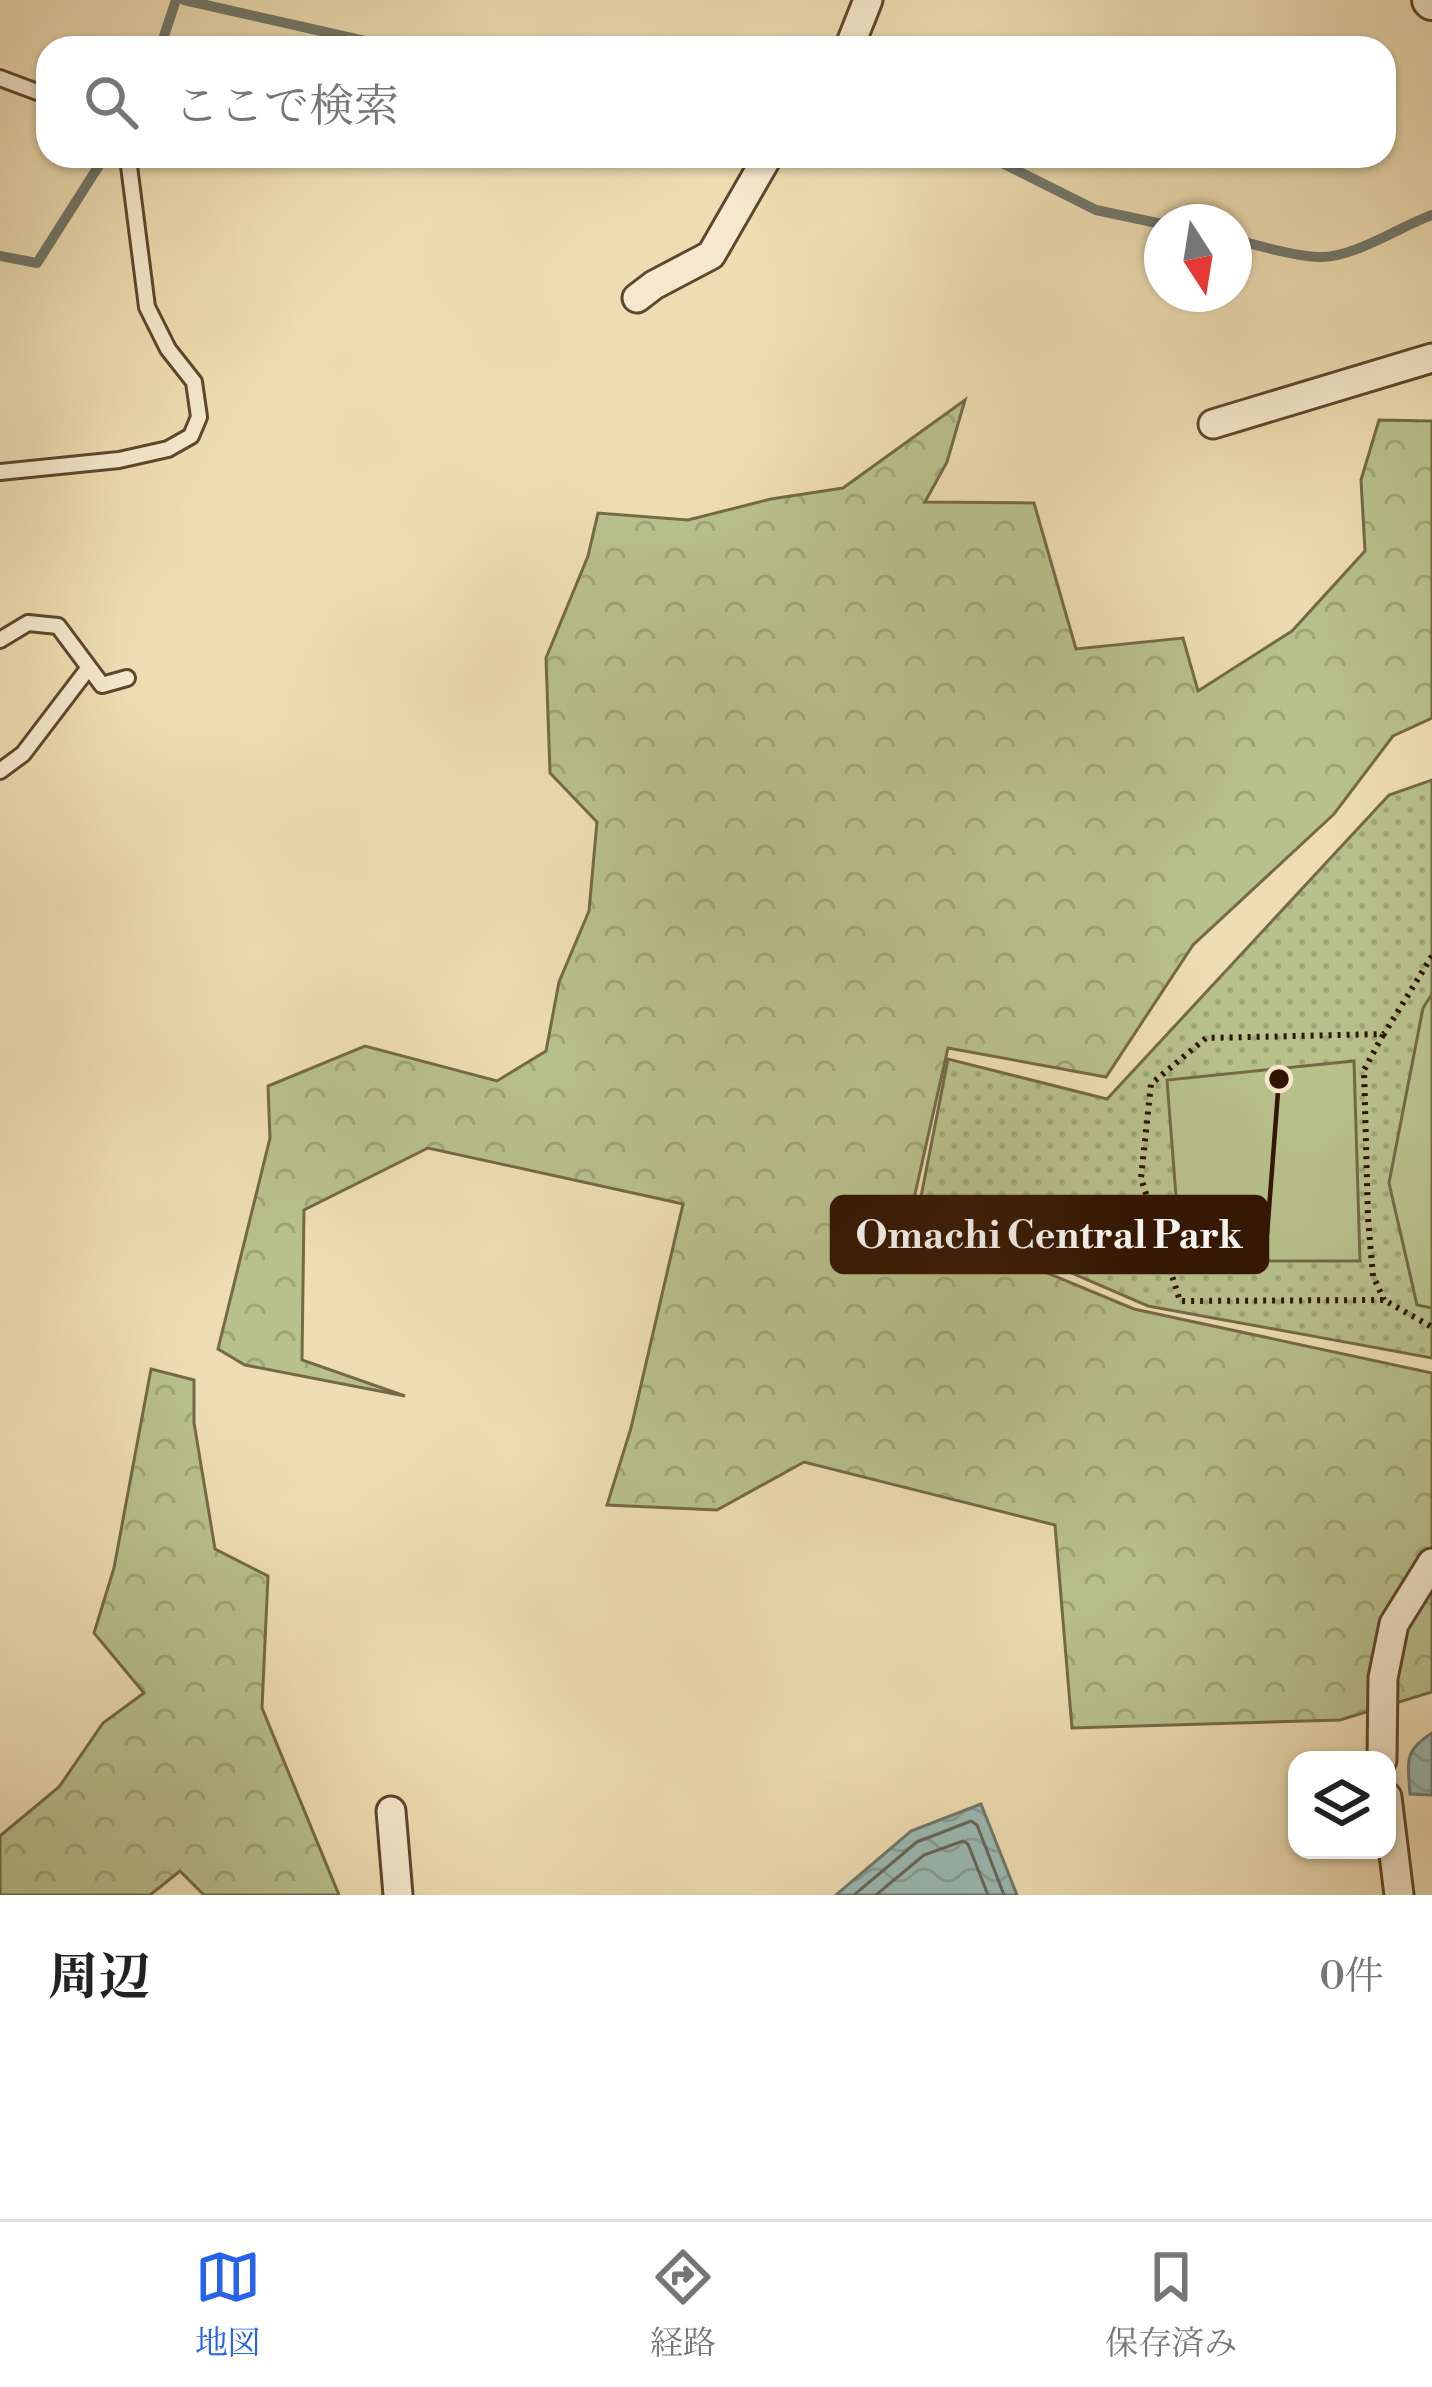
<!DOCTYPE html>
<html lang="ja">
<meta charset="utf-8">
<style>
:root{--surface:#fff;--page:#f2f2f2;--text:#222;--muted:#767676;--line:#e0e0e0;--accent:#2563eb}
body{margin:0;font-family:"Libre Bodoni","Noto Serif JP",serif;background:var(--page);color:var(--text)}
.controls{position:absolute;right:36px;bottom:36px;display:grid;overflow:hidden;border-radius:24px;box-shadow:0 3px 9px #0004}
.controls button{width:108px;height:108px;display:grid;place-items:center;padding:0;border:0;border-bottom:3px solid var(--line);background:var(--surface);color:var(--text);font:60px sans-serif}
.compass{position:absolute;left:1144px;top:204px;width:108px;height:108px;border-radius:50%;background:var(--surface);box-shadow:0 3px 9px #0004;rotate:168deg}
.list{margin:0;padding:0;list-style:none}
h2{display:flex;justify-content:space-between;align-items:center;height:156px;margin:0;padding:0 48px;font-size:51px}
h2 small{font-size:39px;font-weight:400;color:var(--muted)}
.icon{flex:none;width:66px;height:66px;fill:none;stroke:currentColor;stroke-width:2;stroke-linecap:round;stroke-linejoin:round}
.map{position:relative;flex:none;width:1432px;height:1895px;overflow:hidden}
.search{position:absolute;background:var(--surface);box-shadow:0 3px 9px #0004;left:36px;right:36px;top:36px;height:132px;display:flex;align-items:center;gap:30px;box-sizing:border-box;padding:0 42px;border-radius:36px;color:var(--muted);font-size:45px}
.sheet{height:324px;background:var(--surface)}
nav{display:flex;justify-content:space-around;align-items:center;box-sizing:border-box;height:168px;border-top:3px solid var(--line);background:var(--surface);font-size:33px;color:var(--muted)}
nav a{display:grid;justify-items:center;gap:6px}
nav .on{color:var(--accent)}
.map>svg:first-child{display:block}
.green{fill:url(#green-dots);stroke:#746a46;stroke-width:3}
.forest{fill:url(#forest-crowns);stroke:#746a46;stroke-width:3}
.pitch{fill:#b8c18c;stroke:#746a46;stroke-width:3}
.water{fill:url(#water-waves);stroke:#71786b;stroke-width:3}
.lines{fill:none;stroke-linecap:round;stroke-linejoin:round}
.shore{stroke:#66675a;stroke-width:3}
.stream{stroke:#71786b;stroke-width:10}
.service-casing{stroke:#60462c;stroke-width:20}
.minor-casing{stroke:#60462c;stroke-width:33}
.tertiary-casing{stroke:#60462c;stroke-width:42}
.path{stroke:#311400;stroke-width:6;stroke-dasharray:3 6;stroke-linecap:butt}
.service{stroke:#f4e9cd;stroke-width:14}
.minor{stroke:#f4e9cd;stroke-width:27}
.tertiary{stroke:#f4e9cd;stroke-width:36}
.leader{fill:none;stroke:#311400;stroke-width:4.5}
.callout-dot{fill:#311400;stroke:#f4e9cd;stroke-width:4.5}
.callout{fill:#311400;stroke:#311400;stroke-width:4.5}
.callout-label{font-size:39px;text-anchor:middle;font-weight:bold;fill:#fff}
</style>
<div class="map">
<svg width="1432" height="1895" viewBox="0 0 1432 1895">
<defs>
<pattern id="green-dots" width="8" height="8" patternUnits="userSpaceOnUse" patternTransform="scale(3)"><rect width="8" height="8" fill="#b8c18c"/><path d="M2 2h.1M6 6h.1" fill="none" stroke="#9fa577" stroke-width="1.8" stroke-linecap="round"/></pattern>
<pattern id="forest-crowns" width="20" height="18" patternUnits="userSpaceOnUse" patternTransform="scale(3)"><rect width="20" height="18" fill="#b8c18c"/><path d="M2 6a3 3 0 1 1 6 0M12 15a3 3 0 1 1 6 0" fill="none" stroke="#9fa577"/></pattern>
<pattern id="water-waves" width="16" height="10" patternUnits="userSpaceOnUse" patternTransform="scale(3)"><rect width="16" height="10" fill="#9bbab3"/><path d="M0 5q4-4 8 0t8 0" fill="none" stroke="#869f98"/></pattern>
</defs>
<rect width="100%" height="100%" fill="#eeddb2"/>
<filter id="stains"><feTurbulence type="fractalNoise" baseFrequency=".00167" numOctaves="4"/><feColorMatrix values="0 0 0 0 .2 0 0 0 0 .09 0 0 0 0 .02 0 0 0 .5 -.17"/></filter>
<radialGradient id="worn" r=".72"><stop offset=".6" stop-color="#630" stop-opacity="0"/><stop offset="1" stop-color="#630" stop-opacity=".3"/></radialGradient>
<polygon class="green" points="1432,780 1432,1358 1148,1306 919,1207 948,1059 1107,1099 1389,795"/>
<g class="forest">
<polygon points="965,400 947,462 925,502 1034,503 1076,649 1183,638 1198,691 1292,631 1365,551 1361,480 1379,420 1432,421 1432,718 1393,736 1334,814 1193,945 1106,1077 948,1048 910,1216 1134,1309 1432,1373 1432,1692 1340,1720 1072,1728 1055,1525 804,1462 717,1510 607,1505 631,1428 683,1204 428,1148 304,1210 302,1360 405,1396 245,1365 218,1349 270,1138 268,1086 365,1046 497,1081 546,1051 559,982 589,911 597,822 550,773 546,658 588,556 598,513 688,520 771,499 843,488"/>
<polygon points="151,1369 194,1380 194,1423 215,1549 268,1576 262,1708 339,1895 204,1895 180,1871 150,1895 0,1895 0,1836 59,1787 103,1723 144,1693 94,1633 114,1568"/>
</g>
<g class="pitch">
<polygon points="1432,994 1432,1308 1417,1305 1389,1183 1423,1008"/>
<polygon points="1354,1061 1360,1261 1181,1261 1167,1080"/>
</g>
<g class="water">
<path d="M 1432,1733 L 1432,1795 L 1410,1794 C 1408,1762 1403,1751 1432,1733 Z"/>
<polygon points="981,1804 1017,1895 836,1895 911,1831"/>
</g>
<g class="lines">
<g class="shore">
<polyline points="854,1895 917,1842 971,1821 977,1825 1004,1895"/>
<polyline points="876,1895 924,1855 963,1841 968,1844 988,1895"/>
</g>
<g class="stream">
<polyline points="184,0 396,48"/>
<polyline points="160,48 176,0"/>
<polyline points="988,156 1096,210 1162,224"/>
<path d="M 1234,240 C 1261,245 1290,256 1318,257 C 1352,259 1399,227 1432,215"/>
<polyline points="0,256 37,263 105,156"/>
</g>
<g class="service-casing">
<g id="service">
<polyline points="0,78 48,96"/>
<polyline points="0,472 119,460 168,449 191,436 199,417 194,382 168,349 147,307 129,166 124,156"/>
<polyline points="0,640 28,623 58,626 102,685 127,678"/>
<polyline points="0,771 23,754 87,670"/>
</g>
</g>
<g class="minor-casing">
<g id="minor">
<polyline points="849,48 868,0"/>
<polyline points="637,298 654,285 711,255 768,156"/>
<polyline points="1213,424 1432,358"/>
<polyline points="1382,1760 1383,1678 1394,1624 1432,1563"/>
<polyline points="1387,1797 1399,1895"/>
<polyline points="391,1811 398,1895"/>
</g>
</g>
<g class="tertiary-casing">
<polyline id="tertiary" points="1431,0 1432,1"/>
</g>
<g class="path">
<polyline points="1432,956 1384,1034 1206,1038 1151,1084 1141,1178 1180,1301 1384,1300 1432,1327"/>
<polyline points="1383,1035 1364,1070 1368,1218 1373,1276 1384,1300"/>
</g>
<use href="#service" class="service"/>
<use href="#minor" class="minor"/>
<use href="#tertiary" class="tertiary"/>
</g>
<path class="leader" d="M1279 1079L1267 1235"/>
<circle class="callout-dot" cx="1279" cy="1079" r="12"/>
<rect class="callout" x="832" y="1197" width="435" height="75" rx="12"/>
<g class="callout-label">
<text x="1049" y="1248">Omachi Central Park</text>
</g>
<rect width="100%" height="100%" filter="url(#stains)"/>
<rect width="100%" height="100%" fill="url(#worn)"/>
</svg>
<div class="controls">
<button><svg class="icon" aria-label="layers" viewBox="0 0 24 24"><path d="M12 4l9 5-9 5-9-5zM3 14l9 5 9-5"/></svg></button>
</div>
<svg class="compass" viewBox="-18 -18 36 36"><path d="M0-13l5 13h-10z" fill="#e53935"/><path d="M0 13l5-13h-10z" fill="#767676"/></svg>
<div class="search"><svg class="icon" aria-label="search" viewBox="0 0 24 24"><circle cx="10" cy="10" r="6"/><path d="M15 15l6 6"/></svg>ここで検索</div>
</div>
<section class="sheet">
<h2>周辺<small>0件</small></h2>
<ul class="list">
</ul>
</section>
<nav>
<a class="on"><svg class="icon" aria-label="map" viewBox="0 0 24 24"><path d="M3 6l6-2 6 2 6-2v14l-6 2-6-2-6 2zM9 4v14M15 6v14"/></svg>地図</a>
<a><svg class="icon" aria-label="directions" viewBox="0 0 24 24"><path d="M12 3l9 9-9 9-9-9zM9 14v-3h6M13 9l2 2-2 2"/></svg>経路</a>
<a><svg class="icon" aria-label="saved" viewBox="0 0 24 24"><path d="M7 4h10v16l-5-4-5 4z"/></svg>保存済み</a>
</nav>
